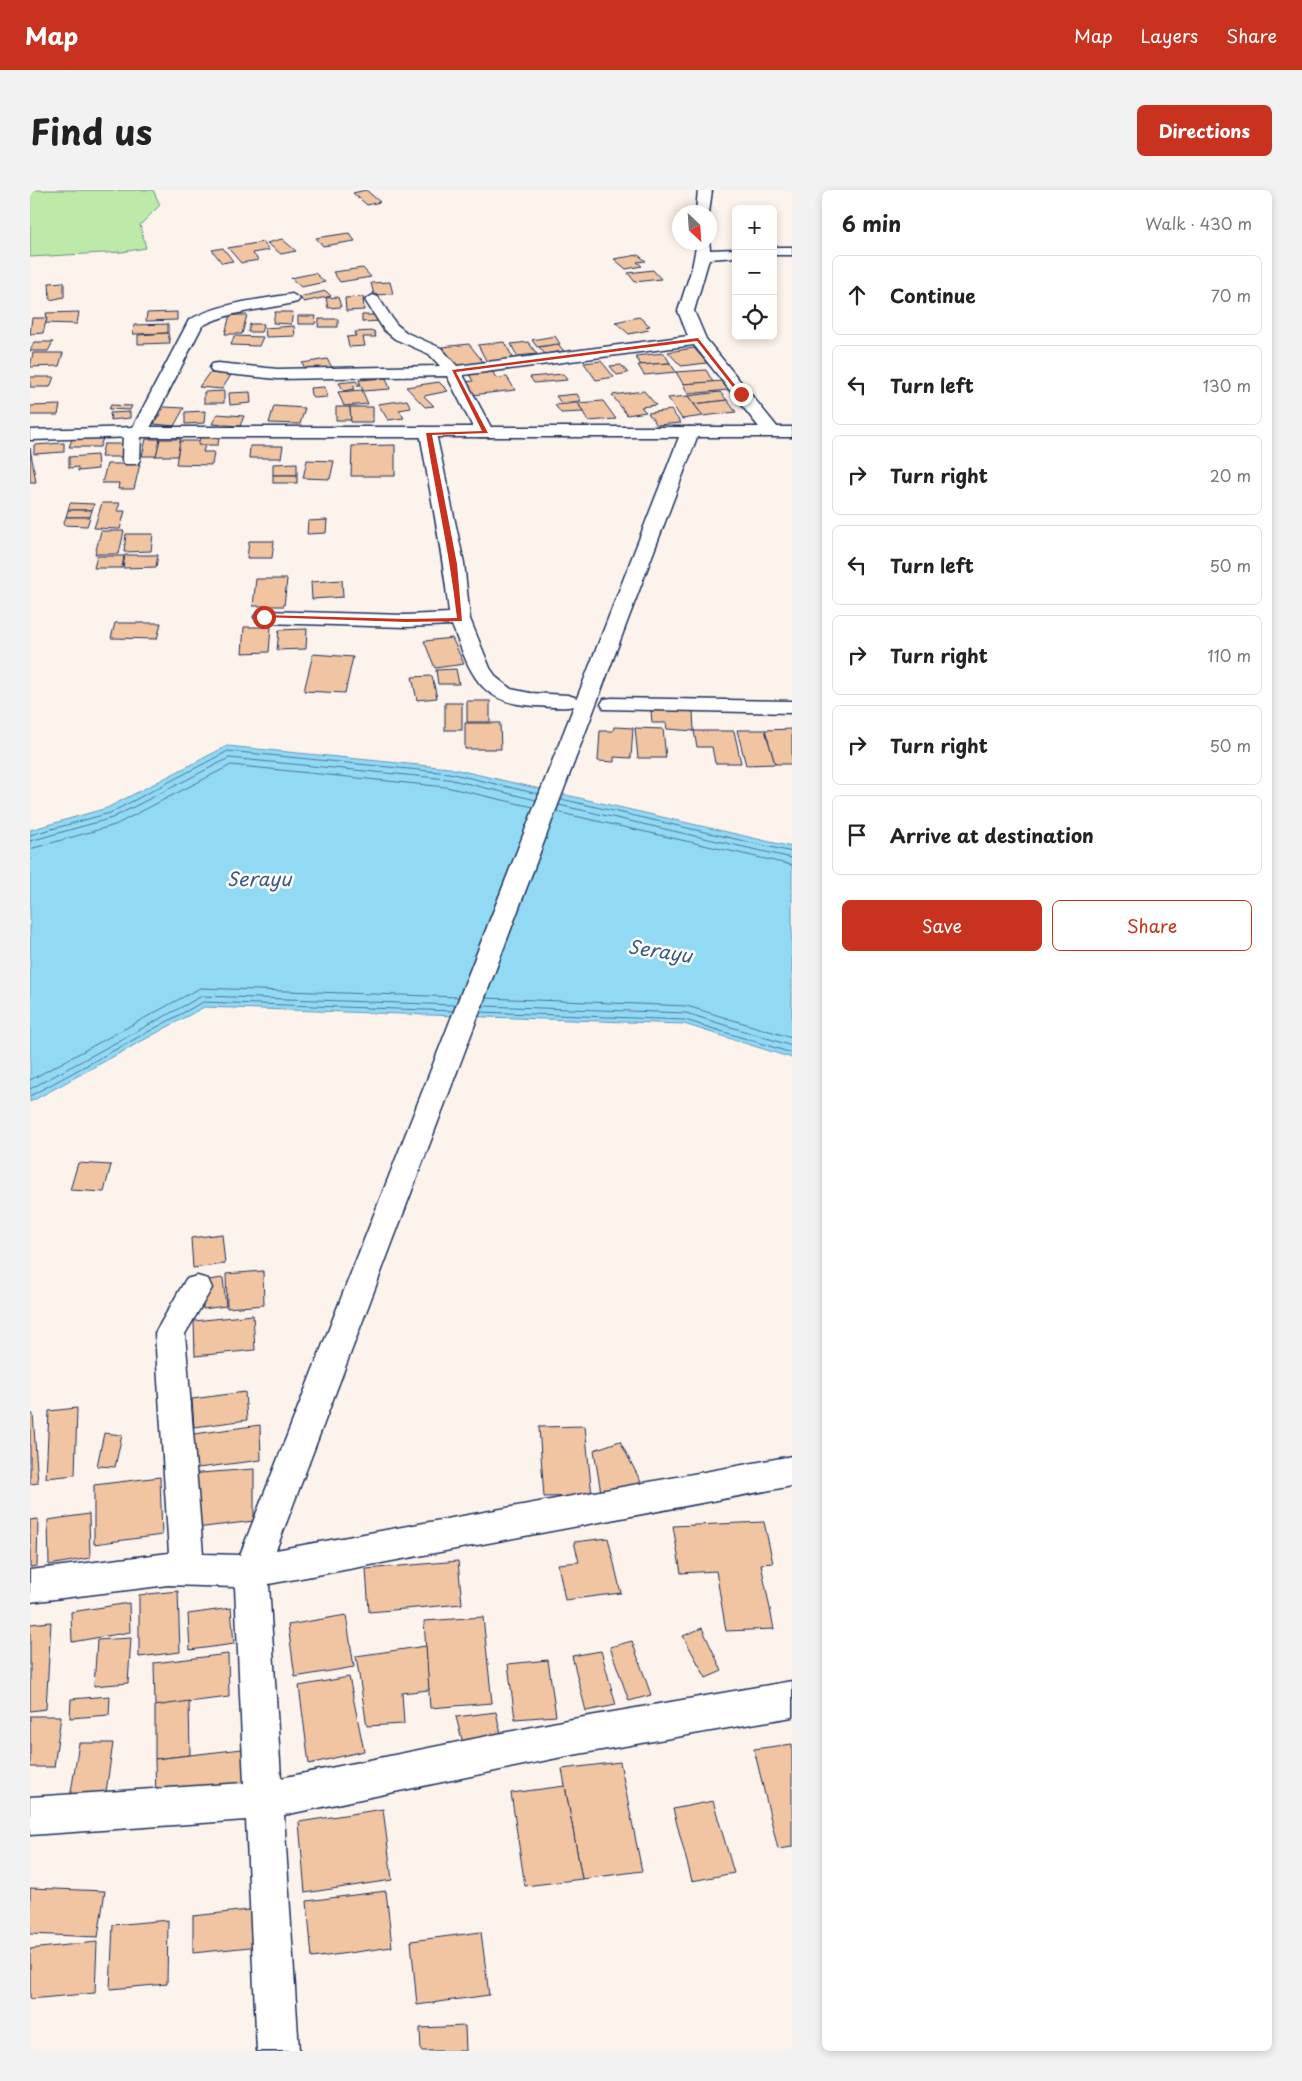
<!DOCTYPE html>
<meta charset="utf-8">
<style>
:root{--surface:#fff;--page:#f2f2f2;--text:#222;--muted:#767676;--line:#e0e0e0;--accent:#c8321e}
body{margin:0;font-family:"Playpen Sans",sans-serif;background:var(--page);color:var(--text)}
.controls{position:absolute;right:15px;top:15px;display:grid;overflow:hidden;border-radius:8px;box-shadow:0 2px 8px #0003}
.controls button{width:45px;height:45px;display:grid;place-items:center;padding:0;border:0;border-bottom:1px solid var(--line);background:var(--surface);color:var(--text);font:25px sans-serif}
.compass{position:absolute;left:642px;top:15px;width:45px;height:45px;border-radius:50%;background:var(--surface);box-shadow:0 2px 8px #0003;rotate:155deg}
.stop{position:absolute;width:15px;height:15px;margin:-11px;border:4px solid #c8321e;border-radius:50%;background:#fff}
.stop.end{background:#c8321e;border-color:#fff;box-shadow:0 1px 5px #0008}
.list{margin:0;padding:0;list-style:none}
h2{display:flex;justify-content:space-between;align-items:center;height:65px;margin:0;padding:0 20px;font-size:21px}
h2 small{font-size:16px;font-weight:400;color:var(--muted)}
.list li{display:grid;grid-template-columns:32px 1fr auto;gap:15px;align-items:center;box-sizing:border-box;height:80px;margin:0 10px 10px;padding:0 10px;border:1px solid var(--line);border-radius:8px}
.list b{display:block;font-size:19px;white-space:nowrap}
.list em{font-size:16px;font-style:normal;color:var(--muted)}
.actions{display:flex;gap:10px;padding:15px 20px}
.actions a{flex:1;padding:11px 0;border:1px solid var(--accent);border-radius:8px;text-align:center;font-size:18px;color:var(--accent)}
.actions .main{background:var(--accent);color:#fff}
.icon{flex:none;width:28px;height:28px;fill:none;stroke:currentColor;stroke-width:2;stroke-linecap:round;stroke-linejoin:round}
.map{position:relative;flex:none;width:762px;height:1861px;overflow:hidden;border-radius:8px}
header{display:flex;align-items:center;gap:30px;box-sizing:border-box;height:70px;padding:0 25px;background:var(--accent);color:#fff}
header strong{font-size:24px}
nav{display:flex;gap:28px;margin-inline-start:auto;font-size:18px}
.intro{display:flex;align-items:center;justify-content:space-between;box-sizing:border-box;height:120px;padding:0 30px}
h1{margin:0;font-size:35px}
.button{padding:12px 22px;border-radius:8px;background:var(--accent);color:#fff;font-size:18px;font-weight:700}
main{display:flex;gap:30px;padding:0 30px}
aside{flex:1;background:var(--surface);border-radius:8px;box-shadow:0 2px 8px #0003}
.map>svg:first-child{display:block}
.green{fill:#bdeaa8;stroke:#6c8c83}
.water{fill:#92daf4;stroke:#6296b8}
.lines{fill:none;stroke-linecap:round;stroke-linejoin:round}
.shore{stroke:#4b739a;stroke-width:1}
.building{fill:#f1c5a1;stroke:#1b2f5e}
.minor-casing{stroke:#1b2f5e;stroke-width:3}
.major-casing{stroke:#1b2f5e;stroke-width:3}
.minor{fill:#fff;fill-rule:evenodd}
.major{fill:#fff;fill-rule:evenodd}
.route{fill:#c8321e}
.labels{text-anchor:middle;stroke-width:5;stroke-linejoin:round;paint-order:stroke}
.water-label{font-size:19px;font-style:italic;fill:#395a84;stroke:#fff}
</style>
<header>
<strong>Map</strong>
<nav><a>Map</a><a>Layers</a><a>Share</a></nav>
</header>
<div class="intro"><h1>Find us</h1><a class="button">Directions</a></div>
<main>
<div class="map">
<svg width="762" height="1861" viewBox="0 0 762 1861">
<rect width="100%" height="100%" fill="#fcf3ec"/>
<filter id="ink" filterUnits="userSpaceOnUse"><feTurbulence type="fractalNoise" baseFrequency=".02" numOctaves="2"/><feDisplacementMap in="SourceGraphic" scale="10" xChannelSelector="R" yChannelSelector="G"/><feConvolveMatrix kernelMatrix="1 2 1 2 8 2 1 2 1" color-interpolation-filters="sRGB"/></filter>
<g filter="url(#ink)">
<polygon class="green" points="0,0 123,0 130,15 110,35 116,58 92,62 0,67"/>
<polygon class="water" points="197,556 419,578 762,657 762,868 654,834 174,817 0,912 0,640 77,618"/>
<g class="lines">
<g class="shore">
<polyline points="531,609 762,662"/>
<polyline points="529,615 762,668"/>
<polyline points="527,622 762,675"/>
<polyline points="0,645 80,623 198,561 419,583 508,604"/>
<polyline points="0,651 82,628 199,568 418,589 506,610"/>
<polyline points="0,659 85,635 201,575 416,597 503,617"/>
<polyline points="456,808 657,816 762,848"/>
<polyline points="453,816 656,823 762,856"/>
<polyline points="451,822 655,830 762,863"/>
<polyline points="0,890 170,798 428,807"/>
<polyline points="0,899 172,806 425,815"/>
<polyline points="0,906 173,812 423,821"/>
</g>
</g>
<g class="building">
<polygon points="336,0 350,12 337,15 323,3"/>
<polygon points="319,43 325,51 293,56 286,48"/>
<polygon points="252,49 266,61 251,64 237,53"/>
<polygon points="233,52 239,60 222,63 229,70 211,73 198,58"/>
<polygon points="193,58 203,71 192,73 182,60"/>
<polygon points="608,65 616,71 607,72 612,76 596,79 584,69"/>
<polygon points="333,78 341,87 310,92 303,82"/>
<polygon points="623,80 631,89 605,92 598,83"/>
<polygon points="285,83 295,92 271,97 261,88"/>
<polygon points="34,92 34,107 20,110 19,93"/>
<polygon points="360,92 363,104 344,105 341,93"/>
<polygon points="296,101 301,106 274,112 269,107"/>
<polygon points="308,107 311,117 298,118 296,108"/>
<polygon points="333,107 334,120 316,121 315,108"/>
<polygon points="49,122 47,134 14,133 17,128 16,123"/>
<polygon points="147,122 147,130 116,131 117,123"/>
<polygon points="245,122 263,122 261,134 243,133"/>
<polygon points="200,125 217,125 212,144 195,144"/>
<polygon points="332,125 351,125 351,131 332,132"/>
<polygon points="268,126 286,126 285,134 268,134"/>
<polygon points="609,127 620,136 616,137 619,140 599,144 585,132"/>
<polygon points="2,128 17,128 13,143 0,144"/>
<polygon points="289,129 308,129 308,137 288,137"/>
<polygon points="138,134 138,143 103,144 104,135"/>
<polygon points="220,134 234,134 231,142 218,142"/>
<polygon points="264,136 265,146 236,147 235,138"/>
<polygon points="344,141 346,147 333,147 335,156 319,157 317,147 326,146 325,142"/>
<polygon points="138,143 140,153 108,154 108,145"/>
<polygon points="204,146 233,147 229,156 201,155"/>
<polygon points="525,146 530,154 507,157 502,150"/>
<polygon points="4,152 23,152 18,161 0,161"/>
<polygon points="474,152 485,171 458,174 448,155"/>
<polygon points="498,152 507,164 487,166 481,154"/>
<polygon points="439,154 454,173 427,176 412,157"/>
<polygon points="528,154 534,161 515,164 509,157"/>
<polygon points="664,158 677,173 651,176 638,162"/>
<polygon points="3,163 33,163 29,176 0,177"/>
<polygon points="634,163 640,173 611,175 605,166"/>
<polygon points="297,169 303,179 278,183 272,173"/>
<polygon points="571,171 584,187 566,190 554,173"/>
<polygon points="640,173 646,182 614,185 608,175"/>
<polygon points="591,175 598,183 587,185 580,176"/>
<polygon points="676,180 683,192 653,194 646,182"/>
<polygon points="462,181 466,188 477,187 485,200 442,205 435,192 443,191 439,184"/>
<polygon points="179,183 201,185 192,199 169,197"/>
<polygon points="533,184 537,190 504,193 500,187"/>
<polygon points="0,187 24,187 20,197 0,197"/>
<polygon points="356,188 360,199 333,201 329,190"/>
<polygon points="326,191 330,195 323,196 325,199 314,201 309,193"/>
<polygon points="692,191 698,200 658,204 653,194"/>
<polygon points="409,192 418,201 394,206 404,216 395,217 376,197"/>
<polygon points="295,197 297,207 284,208 281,205 280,198"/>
<polygon points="332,200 338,214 314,216 308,202"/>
<polygon points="194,201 194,213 174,213 174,202"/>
<polygon points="614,201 626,215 611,217 616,222 597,225 582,205"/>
<polygon points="220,202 221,213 200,215 199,203"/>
<polygon points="690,202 697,210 664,214 658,206"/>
<polygon points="547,204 551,211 531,213 526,206"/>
<polygon points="658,206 673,226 652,229 638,208"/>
<polygon points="377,210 381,218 369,220 374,228 358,230 348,214"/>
<polygon points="697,210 706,222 673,226 664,214"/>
<polygon points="573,211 586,229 558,231 548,213"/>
<polygon points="548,213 553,222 531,223 525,215"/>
<polygon points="30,215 28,225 0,225 0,216"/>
<polygon points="81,215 102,216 100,220 79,219"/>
<polygon points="244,216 275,218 270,234 239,233"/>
<polygon points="134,217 154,218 144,236 124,234"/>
<polygon points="306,217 320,217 321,230 306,230"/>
<polygon points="320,217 343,217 343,232 321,232"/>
<polygon points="641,220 651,233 627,235 618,223"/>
<polygon points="175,221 174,233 155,234 155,222"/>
<polygon points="100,222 100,228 81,230 80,223"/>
<polygon points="187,224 214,226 210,236 182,234"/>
<polygon points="43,247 73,248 70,257 39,257"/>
<polygon points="170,247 189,247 188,255 168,255"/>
<polygon points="116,249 130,249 126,266 112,266"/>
<polygon points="130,249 151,249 147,266 126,266"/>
<polygon points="150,251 169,251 168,255 175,255 173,262 184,262 182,275 146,274"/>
<polygon points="34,253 34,262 4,264 4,255"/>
<polygon points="74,254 99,254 96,267 71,267"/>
<polygon points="365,255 365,286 321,286 322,256"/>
<polygon points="220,256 253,256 251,268 219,268"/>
<polygon points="0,258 6,292 0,292"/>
<polygon points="67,265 68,279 48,281 48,277 39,278 39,267"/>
<polygon points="277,270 304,271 300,289 273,288"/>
<polygon points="267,273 267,285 243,285 243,274"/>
<polygon points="77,274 110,274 104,299 88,299 89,293 72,293"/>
<rect x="243" y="285" width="24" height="8"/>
<polygon points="40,313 64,314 62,320 38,320"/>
<polygon points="72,313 90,313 87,321 95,321 90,339 64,338"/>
<polygon points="38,320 62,320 60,327 36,327"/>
<polygon points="36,327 60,327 57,336 33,335"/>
<polygon points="297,330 296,343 277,344 278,331"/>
<polygon points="71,341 94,341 89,364 65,364"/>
<polygon points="96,344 123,344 121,361 94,362"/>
<polygon points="219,351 244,351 242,368 217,368"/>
<polygon points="95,365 128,365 126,377 93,378"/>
<polygon points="67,366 94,366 92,378 64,378"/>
<polygon points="226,389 257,389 254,416 223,416"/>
<polygon points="312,390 313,407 282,409 281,392"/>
<polygon points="85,433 131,433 127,449 81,448"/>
<polygon points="214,437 241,437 239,462 212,463"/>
<polygon points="277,439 276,459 247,460 249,440"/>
<polygon points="422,448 434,474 405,478 394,451"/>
<polygon points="283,464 323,467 315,503 274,501"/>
<polygon points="426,479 429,494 408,494 406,480"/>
<polygon points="402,486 407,508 387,510 382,487"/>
<rect x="437" y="511" width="23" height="21"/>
<rect x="415" y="513" width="17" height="27"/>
<polygon points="621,520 663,521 664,541 637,539 636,533 622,533"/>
<polygon points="435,533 470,533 471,559 435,559"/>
<polygon points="584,537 603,538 601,568 584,567 584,572 568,571 570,541 583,541"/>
<polygon points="605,538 633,539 636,568 608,568"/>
<polygon points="762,539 762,574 745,574 735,540"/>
<polygon points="707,540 735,540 745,574 716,575"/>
<polygon points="664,541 704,541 711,573 685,573 682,557 667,557"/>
<polygon points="48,973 81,975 74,1002 40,1000"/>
<polygon points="192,1044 195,1074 163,1078 161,1048"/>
<polygon points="233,1081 234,1115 197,1118 196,1084"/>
<polygon points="193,1088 196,1116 173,1119 171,1091"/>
<polygon points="223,1125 225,1160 165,1166 164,1131"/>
<polygon points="215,1202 217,1230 164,1237 162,1209"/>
<polygon points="47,1218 45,1285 16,1288 19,1221"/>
<polygon points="0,1224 3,1224 8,1293 0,1294"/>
<polygon points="230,1235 231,1270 160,1279 157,1245"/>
<polygon points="555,1236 562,1306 514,1307 509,1237"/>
<polygon points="74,1243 92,1245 85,1277 67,1276"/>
<polygon points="590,1251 612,1294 572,1309 564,1260"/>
<polygon points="224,1279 224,1331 158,1339 157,1284"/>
<polygon points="130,1287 132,1345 64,1354 64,1295"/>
<polygon points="59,1324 60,1368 19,1375 18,1330"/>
<polygon points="8,1329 7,1376 0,1377 0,1330"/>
<polygon points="734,1332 743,1373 731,1374 744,1439 696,1441 686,1381 651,1383 643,1336"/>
<polygon points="578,1348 591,1403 535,1410 528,1374 549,1372 544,1352"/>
<polygon points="428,1371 432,1414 339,1422 336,1379"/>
<polygon points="148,1401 150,1462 109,1467 109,1405"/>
<polygon points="99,1413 100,1442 42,1452 41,1422"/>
<polygon points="201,1418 204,1454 160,1460 158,1424"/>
<polygon points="316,1425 324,1477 265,1487 258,1435"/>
<polygon points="453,1427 462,1513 400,1518 394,1431"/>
<polygon points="21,1432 16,1519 0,1521 0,1434"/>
<polygon points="672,1438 692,1481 676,1488 653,1446"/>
<polygon points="101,1448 98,1493 64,1496 67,1450"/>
<polygon points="602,1451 621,1505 599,1511 580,1457"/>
<polygon points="396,1456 399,1500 372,1503 374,1534 337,1536 326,1466"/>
<polygon points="571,1461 586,1515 556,1521 542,1466"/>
<polygon points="198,1464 199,1507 125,1516 124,1473"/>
<polygon points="518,1470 526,1526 485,1529 478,1474"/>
<polygon points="319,1487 334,1561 279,1574 269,1496"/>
<polygon points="80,1506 79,1525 40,1528 41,1509"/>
<polygon points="159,1511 160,1565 125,1569 125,1516"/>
<polygon points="466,1522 472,1549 434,1557 426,1527"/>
<polygon points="0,1526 31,1526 24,1577 0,1577"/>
<polygon points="49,1553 83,1553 75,1609 40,1608"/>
<polygon points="762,1554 762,1657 748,1659 724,1559"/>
<polygon points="221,1558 223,1599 126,1611 125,1569"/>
<polygon points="590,1572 612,1681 552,1689 532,1579"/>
<polygon points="535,1596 552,1689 495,1696 481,1603"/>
<polygon points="683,1611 704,1683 662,1691 643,1619"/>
<polygon points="353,1619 362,1690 275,1703 269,1632"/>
<polygon points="0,1698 75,1701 68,1747 0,1744"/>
<polygon points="356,1701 362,1757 282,1768 277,1711"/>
<polygon points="228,1719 229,1756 163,1763 163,1726"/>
<polygon points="138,1730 137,1794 80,1799 83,1735"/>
<polygon points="451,1742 459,1805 387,1815 381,1751"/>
<polygon points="67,1752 65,1803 0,1809 0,1759"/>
<polygon points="435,1836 436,1861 391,1861 390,1838"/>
</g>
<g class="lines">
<g class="minor-casing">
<g id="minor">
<polygon points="668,0 682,0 679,23 666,22"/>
<polygon points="679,49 680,60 706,59 706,67 679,69 664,121 676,149 748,238 751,242 748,246 736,246 664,155 433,185 464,243 461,247 449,247 446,243 417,186 247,189 188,183 182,182 180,178 182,174 188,173 247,179 410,176 399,164 365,149 354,140 335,110 343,105 348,107 366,134 377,143 411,158 427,176 658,146 648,121 662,78 667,52 679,52"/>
<rect x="743" y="57" width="19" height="8"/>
<path d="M 262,104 L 270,109 L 267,112 C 236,120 201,120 172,136 L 118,242 L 111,247 L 110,270 L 107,274 L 95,274 L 92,270 L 93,242 L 96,238 L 103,237 L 159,130 C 190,113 228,110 262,104 Z"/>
<path d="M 660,237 L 666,238 L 669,242 L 246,1360 L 762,1266 L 762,1296 L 239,1394 L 251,1588 L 537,1530 L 762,1491 L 762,1527 L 537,1566 L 254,1625 L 269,1861 L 227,1861 L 216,1630 L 0,1645 L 0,1607 L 214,1593 L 205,1397 L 138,1395 L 0,1412 L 0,1380 L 139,1363 L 125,1143 L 156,1089 L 167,1086 L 178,1089 L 182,1098 L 155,1144 L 173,1364 L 210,1365 L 544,516 C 532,519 518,516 505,516 C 447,513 441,483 422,435 L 376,437 L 234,433 L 227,431 L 224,427 L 227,423 L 234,421 L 376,425 L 419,423 C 413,363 400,303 390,243 L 393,239 L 405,239 L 434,373 L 440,429 L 460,478 L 467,488 L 481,499 L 500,503 L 538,505 L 547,508 L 651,242 L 654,238 Z"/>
<polygon points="582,508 762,511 762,523 574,519 571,514 574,509"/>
</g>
</g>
<g class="major-casing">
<polygon id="major" points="109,237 762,237 762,247 109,247 0,250 0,240"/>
</g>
<use href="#minor" class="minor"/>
<use href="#major" class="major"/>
</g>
</g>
<path class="route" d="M 668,148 L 713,205 L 709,205 L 667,151 L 426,182 L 458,243 L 402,245 L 427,374 L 432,431 L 376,432 L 231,427 L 234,425 L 376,429 L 427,428 C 420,365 406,305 396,243 L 452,241 L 422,180 Z"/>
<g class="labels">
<g class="water-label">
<text x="229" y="696">Serayu</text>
<text transform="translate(630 761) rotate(9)" y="7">Serayu</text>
</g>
</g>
</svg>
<div class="controls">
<button>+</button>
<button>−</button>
<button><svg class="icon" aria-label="locate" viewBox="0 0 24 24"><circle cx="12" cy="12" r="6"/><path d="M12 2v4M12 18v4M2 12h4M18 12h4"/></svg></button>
</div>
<svg class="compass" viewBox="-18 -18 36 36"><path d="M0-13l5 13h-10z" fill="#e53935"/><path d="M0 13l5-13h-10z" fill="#767676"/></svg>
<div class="stop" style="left:234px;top:427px"></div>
<div class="stop end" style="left:711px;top:204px"></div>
</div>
<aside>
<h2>6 min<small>Walk · 430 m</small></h2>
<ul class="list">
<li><svg class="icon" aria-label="ahead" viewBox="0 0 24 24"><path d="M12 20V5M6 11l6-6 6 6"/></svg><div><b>Continue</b></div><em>70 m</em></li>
<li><svg class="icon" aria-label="left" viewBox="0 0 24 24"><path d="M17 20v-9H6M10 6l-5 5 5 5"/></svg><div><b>Turn left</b></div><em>130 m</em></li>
<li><svg class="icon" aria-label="right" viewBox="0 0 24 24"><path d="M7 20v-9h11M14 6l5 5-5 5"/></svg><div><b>Turn right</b></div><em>20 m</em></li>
<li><svg class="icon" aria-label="left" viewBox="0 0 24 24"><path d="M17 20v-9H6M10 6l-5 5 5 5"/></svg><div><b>Turn left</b></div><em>50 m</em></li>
<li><svg class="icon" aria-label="right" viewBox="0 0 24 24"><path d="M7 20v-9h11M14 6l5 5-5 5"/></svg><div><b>Turn right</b></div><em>110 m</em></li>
<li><svg class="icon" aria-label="right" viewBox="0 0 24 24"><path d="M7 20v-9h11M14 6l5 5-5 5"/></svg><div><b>Turn right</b></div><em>50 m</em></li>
<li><svg class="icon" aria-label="arrive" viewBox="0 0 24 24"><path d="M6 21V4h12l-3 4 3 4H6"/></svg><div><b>Arrive at destination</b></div></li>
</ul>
<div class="actions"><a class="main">Save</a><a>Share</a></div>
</aside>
</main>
